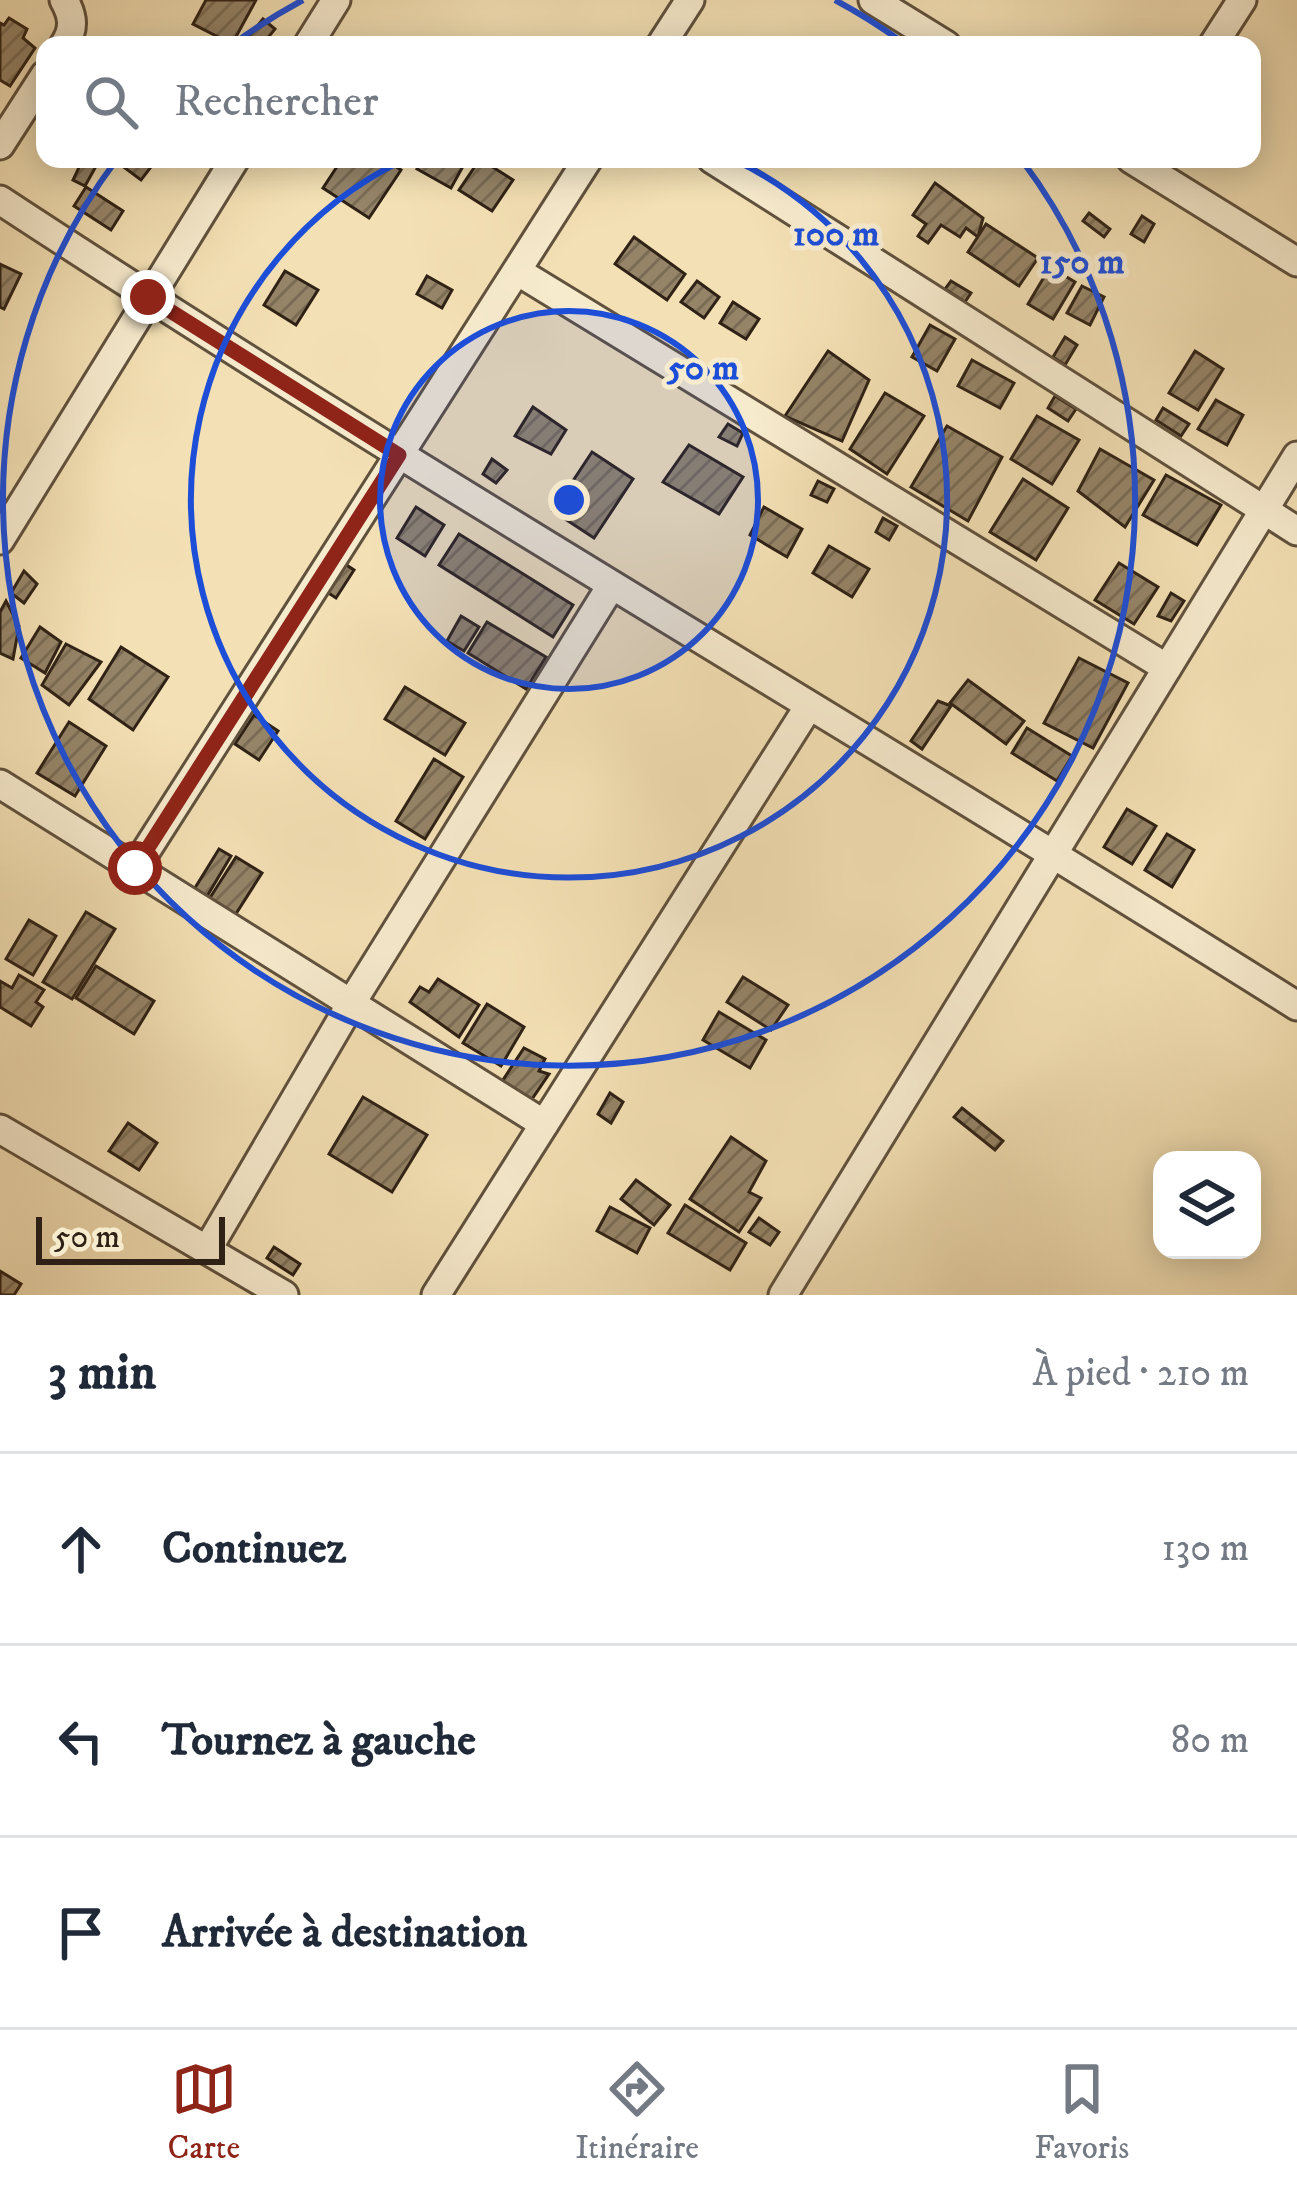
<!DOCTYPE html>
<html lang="fr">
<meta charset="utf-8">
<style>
:root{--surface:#fff;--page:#f6f6f7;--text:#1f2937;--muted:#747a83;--line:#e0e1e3;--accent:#8f2418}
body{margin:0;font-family:"IM FELL DW Pica",serif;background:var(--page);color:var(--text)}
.controls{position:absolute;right:36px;bottom:36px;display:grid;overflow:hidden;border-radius:24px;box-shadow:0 6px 30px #0003}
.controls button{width:108px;height:108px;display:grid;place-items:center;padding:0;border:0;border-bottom:3px solid var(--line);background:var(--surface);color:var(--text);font:60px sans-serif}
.scale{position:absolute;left:36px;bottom:30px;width:189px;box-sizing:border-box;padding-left:12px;border:6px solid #2f2115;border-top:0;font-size:33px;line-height:42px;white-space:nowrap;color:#2f2115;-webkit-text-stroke:9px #f7ebce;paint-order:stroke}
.stop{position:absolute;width:36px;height:36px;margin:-27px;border:9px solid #8f2418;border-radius:50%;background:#fff}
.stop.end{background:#8f2418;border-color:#fff;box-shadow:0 3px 12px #0008}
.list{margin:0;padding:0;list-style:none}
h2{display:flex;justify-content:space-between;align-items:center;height:156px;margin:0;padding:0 48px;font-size:51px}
h2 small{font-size:39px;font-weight:400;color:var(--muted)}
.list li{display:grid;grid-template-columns:78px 1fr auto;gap:36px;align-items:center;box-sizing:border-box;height:192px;padding:0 48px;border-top:3px solid var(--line)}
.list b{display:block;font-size:45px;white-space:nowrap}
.list em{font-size:39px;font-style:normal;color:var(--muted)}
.icon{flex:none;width:66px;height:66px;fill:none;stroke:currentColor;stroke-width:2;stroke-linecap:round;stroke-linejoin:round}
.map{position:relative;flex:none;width:1297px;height:1295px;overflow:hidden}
.search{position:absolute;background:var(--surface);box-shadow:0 6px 30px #0003;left:36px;right:36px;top:36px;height:132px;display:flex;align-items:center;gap:30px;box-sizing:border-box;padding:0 42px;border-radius:24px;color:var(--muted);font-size:45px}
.sheet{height:732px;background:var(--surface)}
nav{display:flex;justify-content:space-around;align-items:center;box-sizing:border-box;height:168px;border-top:3px solid var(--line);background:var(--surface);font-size:33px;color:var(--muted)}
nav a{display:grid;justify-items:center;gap:6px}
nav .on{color:var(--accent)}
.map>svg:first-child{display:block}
.building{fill:url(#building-hatch);stroke:#2f2115;stroke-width:3}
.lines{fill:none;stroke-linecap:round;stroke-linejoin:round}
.street-casing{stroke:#60513d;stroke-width:33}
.street{stroke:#f7ebce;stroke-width:27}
.route{stroke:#8f2418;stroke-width:15}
.ring{fill:none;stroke:#1d4ed8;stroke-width:6}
.centre{fill:#1d4ed8;stroke:#f7ebce;stroke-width:6}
.ring-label{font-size:36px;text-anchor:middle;font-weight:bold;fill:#1d4ed8;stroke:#f7ebce;stroke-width:10;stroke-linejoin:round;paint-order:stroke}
</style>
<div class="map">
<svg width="1297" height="1295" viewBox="0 0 1297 1295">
<defs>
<pattern id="building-hatch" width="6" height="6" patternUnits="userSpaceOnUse" patternTransform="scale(3)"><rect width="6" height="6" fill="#958468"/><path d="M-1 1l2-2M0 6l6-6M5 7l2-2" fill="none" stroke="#7a6c54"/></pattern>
</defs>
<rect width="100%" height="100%" fill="#f3e0b4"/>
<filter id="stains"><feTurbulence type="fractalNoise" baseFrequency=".00167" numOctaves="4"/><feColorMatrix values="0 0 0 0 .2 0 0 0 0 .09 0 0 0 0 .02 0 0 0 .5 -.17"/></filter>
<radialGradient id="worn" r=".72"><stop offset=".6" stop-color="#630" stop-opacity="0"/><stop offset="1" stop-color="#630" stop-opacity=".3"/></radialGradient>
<g class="building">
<polygon points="206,0 256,0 232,44 193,24"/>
<polygon points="9,18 27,29 23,38 35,48 10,86 0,80 0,23 4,25"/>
<polygon points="263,19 275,29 262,45 253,45 246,40"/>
<polygon points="83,159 100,159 85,186 73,180"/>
<polygon points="113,159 149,159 154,163 141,180"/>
<polygon points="342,159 385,159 401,170 369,218 323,188"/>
<polygon points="422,159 467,159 451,188 417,169"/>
<polygon points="480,159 513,180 492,211 459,190"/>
<polygon points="935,183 983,218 978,237 966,228 960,237 941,225 928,243 918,236 926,224 913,215"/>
<polygon points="86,187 123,211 111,230 74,206"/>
<polygon points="1089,213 1110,229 1104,237 1083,221"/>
<polygon points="1142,216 1154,224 1144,242 1131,234"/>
<polygon points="986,224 1038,258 1019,286 968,252"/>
<polygon points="634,237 685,274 667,300 615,264"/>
<polygon points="0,264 21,274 4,309 0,307"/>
<polygon points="1050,267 1075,282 1053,319 1028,304"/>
<polygon points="285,271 318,290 296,325 264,305"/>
<polygon points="427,276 452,290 442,308 417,294"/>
<polygon points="697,281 719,297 704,318 681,302"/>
<polygon points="951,281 971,293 965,302 945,289"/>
<polygon points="1082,286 1104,297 1090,325 1067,313"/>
<polygon points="733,302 759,319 746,339 720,323"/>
<polygon points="930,325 955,339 937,371 912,357"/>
<polygon points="1065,337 1077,345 1065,365 1053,357"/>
<polygon points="828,351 869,380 842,441 785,416"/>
<polygon points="1195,351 1223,369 1198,410 1169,393"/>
<polygon points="972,360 1014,383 1000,408 958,386"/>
<polygon points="885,393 924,416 887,474 850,449"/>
<polygon points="1055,396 1076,409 1068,421 1048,408"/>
<polygon points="1216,400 1243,415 1227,445 1198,429"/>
<polygon points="533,407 566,430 551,454 515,436"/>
<polygon points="1163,408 1189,424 1181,436 1156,420"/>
<polygon points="1037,416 1079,440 1052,484 1011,459"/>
<polygon points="728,424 743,433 737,446 719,437"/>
<polygon points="947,426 1002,457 968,521 911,487"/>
<polygon points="689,445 743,477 719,514 663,482"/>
<polygon points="1100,449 1154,480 1125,527 1078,491"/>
<polygon points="592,452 633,479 594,538 553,511"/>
<polygon points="492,459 507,470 496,483 483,474"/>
<polygon points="1166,475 1221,505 1197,545 1143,515"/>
<polygon points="1023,479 1068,508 1036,560 990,532"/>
<polygon points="818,481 834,489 827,502 811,495"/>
<polygon points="416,507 444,525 425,556 397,538"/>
<polygon points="764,507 802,529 787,557 750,535"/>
<polygon points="883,518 897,526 889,540 876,532"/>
<polygon points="459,534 573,605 553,637 439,565"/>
<polygon points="829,546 869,569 852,597 813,573"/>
<polygon points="342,562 354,570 336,598 324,590"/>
<polygon points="1119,563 1158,587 1134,624 1095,600"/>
<polygon points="24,571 37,584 24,603 11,593"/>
<polygon points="1171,593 1184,601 1171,621 1158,616"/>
<polygon points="6,601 19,626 13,659 0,653 0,612"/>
<polygon points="461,616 479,627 464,651 447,641"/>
<polygon points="487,622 546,657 526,689 468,653"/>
<polygon points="40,627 61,642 45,673 21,658"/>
<polygon points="66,644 101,662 69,705 42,685"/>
<polygon points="121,647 168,677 133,730 89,699"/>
<polygon points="1079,658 1128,683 1093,748 1044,723"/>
<polygon points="968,680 1024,721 1006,744 950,703"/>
<polygon points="405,687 465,723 445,755 385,719"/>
<polygon points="938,701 951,706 922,749 911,741"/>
<polygon points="254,715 278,731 259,760 235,744"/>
<polygon points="69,722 106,746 75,796 37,773"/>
<polygon points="1027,728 1072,756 1057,781 1012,753"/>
<polygon points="434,759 463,777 425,839 396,821"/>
<polygon points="1127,809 1156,826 1132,864 1104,847"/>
<polygon points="1167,834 1194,850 1172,887 1145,870"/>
<polygon points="219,849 231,856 203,903 190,896"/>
<polygon points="236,857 262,873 232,920 206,904"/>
<polygon points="86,912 115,929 72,999 43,982"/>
<polygon points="29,920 56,936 33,975 6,959"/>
<polygon points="96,966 154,1001 134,1034 76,998"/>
<polygon points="19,975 44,990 36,1002 43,1007 31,1026 0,1007 0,981 12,988"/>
<polygon points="743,977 788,1005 771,1030 727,1002"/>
<polygon points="438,979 479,1005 459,1037 410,1002 420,987 429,992"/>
<polygon points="487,1004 524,1027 501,1066 463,1043"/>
<polygon points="719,1012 766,1040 750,1068 703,1040"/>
<polygon points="524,1048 545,1059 539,1071 549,1074 532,1099 501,1083"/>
<polygon points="610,1093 623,1102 611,1123 598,1114"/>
<polygon points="363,1097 427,1135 392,1192 329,1154"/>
<polygon points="962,1108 1003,1141 995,1150 954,1117"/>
<polygon points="128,1123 157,1143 139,1170 109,1151"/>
<polygon points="731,1137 766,1161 749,1192 761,1198 739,1232 690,1199"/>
<polygon points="636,1180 670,1205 654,1225 621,1199"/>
<polygon points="685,1205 746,1243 730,1270 668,1233"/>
<polygon points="610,1207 650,1228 637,1253 597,1231"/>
<polygon points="759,1218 779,1232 770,1245 749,1232"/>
<polygon points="274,1247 300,1264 293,1275 267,1258"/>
<polygon points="0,1271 21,1284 14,1295 0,1295"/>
</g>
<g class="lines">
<g class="street-casing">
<g id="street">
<path d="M 64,0 C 73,16 75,29 64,45"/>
<polyline points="873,0 946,45"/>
<polyline points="308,45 336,0"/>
<polyline points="661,45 690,0"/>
<polyline points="1213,45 1242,0"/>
<polyline points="0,145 45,75"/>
<polyline points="712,159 1297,531"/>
<polyline points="1131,159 1297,262"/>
<path d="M 0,200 C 426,480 866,734 1297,1006"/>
<polyline points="517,271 1167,668"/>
<polyline points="0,540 235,159"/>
<polyline points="0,784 544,1124"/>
<polyline points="135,868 588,159"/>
<polyline points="0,1129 284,1295"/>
<polyline points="207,1250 352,1002 611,586"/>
<polyline points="436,1295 809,706"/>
<polyline points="783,1295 1297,456"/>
</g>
</g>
<use href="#street" class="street"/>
</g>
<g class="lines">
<polyline class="route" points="135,868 399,455 148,297"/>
</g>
<circle cx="569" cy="500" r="189" fill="#1d4ed8" fill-opacity=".12"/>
<g class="ring">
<circle cx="569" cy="500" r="189"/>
<path d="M735 160A378 378 0 1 1 403 160"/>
<path d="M236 42A566 566 0 0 1 303 0M835 0A566 566 0 0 1 902 42M1021 159A566 566 0 1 1 117 159"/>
</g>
<circle cx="569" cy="500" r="18" class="centre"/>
<g class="ring-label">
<text x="836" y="245">100 m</text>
<text x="1082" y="273">150 m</text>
<text x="703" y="379">50 m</text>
</g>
<rect width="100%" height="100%" filter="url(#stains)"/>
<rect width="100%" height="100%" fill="url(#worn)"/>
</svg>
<div class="controls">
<button><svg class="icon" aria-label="layers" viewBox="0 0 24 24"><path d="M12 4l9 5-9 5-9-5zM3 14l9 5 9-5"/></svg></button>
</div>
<div class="scale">50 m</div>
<div class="stop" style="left:135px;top:868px"></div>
<div class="stop end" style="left:148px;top:297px"></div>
<div class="search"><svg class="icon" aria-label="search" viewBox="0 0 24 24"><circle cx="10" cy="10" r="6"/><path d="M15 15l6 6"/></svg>Rechercher</div>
</div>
<section class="sheet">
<h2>3 min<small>À pied · 210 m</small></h2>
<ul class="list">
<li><svg class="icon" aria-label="ahead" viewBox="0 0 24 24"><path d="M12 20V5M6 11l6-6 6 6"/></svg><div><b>Continuez</b></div><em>130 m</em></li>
<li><svg class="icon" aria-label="left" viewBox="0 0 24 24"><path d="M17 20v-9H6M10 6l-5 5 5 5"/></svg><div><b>Tournez à gauche</b></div><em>80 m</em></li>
<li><svg class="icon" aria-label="arrive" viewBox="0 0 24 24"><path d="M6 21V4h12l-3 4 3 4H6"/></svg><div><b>Arrivée à destination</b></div></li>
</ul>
</section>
<nav>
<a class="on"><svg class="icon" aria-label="map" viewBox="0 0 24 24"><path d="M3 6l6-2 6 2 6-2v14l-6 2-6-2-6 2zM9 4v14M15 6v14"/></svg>Carte</a>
<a><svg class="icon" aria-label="directions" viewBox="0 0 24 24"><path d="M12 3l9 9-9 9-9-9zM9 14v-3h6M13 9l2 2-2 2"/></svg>Itinéraire</a>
<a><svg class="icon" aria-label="saved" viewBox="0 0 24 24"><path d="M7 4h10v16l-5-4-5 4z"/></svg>Favoris</a>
</nav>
